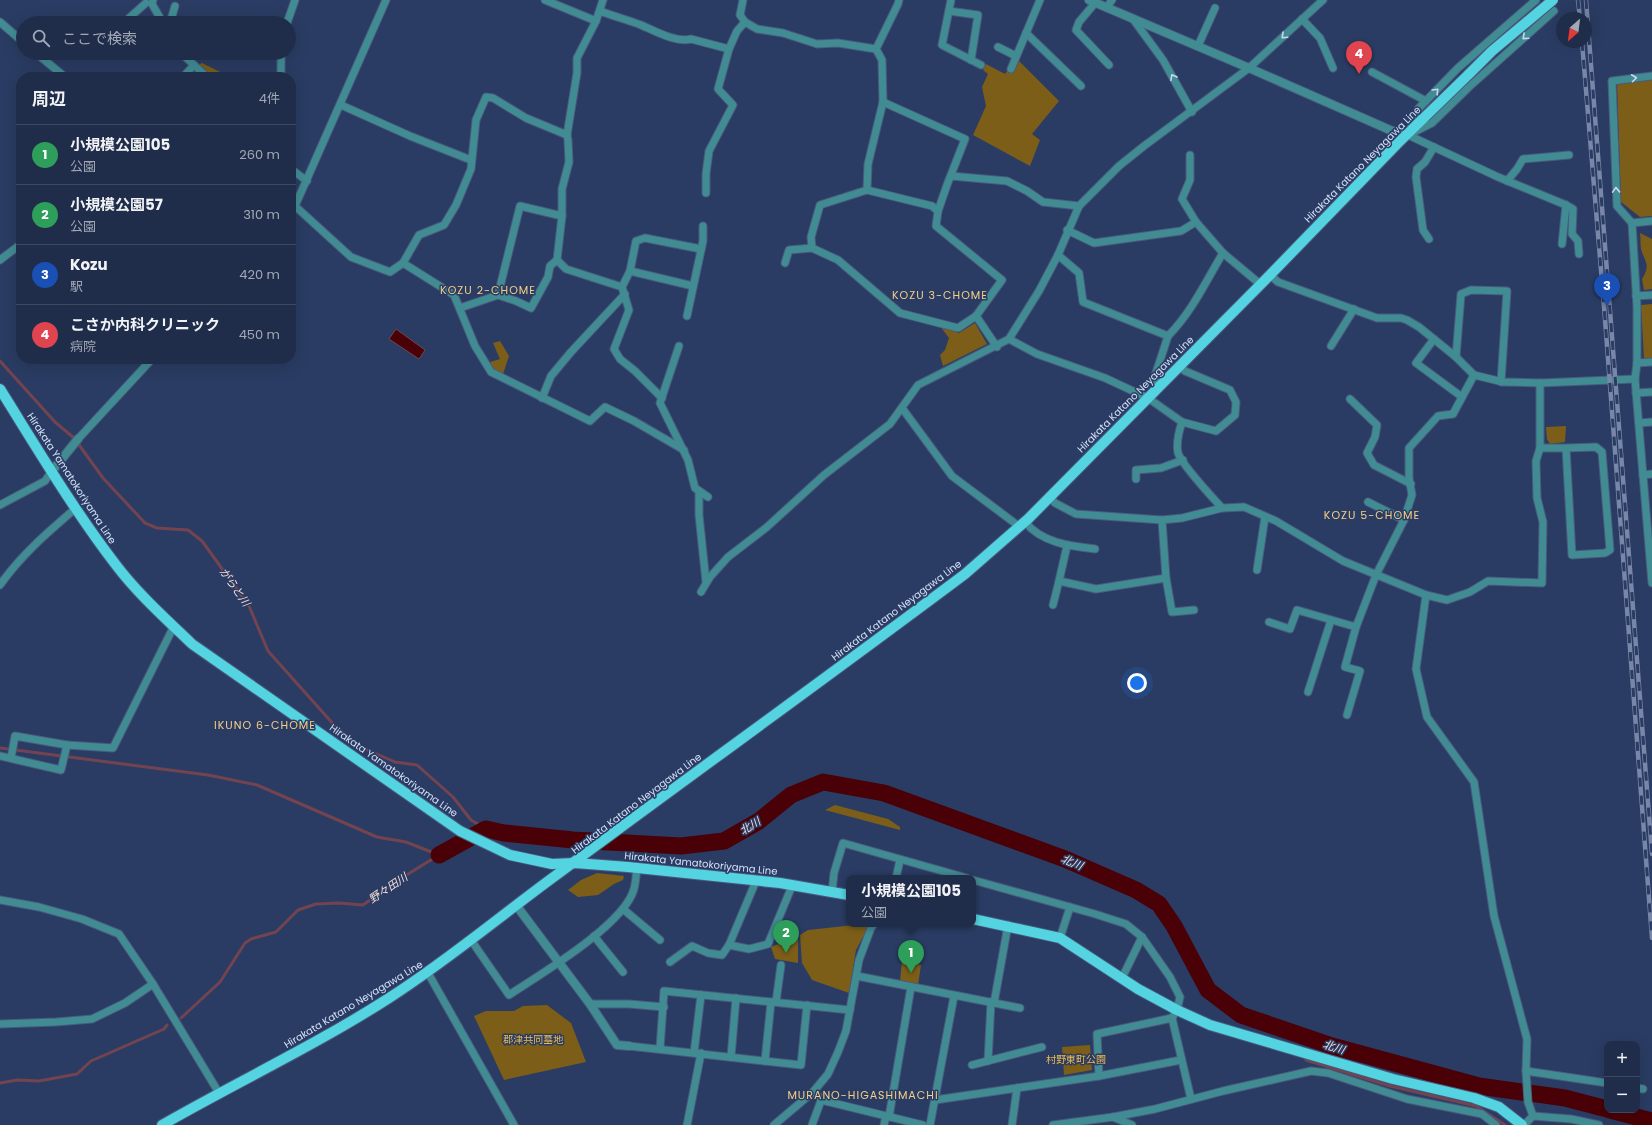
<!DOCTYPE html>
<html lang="ja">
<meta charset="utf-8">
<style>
:root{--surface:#202d4a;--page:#283551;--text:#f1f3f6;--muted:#a2a8b5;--line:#3d4962;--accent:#e3ae34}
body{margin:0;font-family:Poppins,"Noto Sans JP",sans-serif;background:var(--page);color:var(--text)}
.controls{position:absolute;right:12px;bottom:12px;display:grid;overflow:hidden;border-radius:8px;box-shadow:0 4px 16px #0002}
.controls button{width:36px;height:36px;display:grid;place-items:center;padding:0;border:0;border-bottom:1px solid var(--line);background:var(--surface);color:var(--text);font:20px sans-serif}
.compass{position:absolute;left:1556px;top:12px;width:36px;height:36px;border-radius:50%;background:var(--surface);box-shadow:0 4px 16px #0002;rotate:208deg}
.you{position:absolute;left:1137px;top:683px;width:14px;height:14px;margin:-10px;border:3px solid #fff;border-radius:50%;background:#1a73e8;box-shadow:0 0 0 6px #1a73e833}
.badge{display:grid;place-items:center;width:26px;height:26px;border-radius:50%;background:var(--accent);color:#fff;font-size:13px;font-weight:700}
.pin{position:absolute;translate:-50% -33px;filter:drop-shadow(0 1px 2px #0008)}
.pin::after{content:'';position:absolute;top:21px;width:14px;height:12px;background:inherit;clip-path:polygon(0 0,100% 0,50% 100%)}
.popup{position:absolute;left:846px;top:875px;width:130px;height:52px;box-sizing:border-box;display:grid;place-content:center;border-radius:8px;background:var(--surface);filter:drop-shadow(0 1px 3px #0005);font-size:13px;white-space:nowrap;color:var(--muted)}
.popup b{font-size:15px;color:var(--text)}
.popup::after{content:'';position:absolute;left:50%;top:100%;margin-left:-8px;border:8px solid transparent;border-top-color:var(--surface)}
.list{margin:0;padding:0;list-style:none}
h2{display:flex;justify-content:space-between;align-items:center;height:52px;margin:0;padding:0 16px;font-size:17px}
h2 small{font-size:13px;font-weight:400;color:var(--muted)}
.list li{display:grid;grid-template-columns:26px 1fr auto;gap:12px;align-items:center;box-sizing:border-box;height:60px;padding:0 16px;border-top:1px solid var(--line)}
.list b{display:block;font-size:15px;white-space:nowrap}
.list p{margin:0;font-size:13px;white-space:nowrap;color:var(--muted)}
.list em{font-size:13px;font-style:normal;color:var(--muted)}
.icon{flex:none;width:22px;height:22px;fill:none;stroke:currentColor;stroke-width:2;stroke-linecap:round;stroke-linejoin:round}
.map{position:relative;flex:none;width:1652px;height:1125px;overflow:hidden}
.search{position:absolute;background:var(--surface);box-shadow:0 4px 16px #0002;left:16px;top:16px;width:280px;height:44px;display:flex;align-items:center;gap:10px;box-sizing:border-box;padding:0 14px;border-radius:22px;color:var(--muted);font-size:15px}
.panel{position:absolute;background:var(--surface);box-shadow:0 4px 16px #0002;left:16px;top:72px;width:280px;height:292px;border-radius:16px}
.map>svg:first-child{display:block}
.green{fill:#7c5e18}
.water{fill:#490006;stroke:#734450}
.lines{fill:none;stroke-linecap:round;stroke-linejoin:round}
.stream{stroke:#734450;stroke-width:3}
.river{stroke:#490006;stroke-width:17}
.minor-casing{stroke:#495a7e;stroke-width:9}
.tertiary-casing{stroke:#495a7e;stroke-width:10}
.primary-casing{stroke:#495a7e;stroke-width:12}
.minor{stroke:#418c93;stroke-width:7}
.tertiary{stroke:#418c93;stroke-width:8}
.primary{stroke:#54d4e0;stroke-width:10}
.rail-casing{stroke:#7887a8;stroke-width:4.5}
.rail{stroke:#2a3c63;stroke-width:3;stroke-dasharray:9;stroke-linecap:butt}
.primary-bridge-casing{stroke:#495a7e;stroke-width:12;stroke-linecap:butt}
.primary-bridge{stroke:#54d4e0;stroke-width:10}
.oneway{stroke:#c7d9f1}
.labels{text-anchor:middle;stroke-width:3;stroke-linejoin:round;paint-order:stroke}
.street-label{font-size:10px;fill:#d6e2fb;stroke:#2a3c63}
.park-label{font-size:10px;fill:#edbb50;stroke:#2a3c63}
.neighbourhood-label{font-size:11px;letter-spacing:1px;fill:#f4cf86;stroke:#2a3c63}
.water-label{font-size:11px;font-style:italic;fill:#f6dedb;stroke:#2a3c63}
</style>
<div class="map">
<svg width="1652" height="1125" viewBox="0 0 1652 1125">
<rect width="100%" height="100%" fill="#2a3c63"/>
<g class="green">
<polygon points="1018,60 1059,101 1032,134 1040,140 1030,166 973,135 986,106 982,87 988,74 983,70 986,64 1005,74 1007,71 1012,73"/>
<polygon points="202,63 224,74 222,77 213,77 198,65"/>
<polygon points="1652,79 1652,216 1640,217 1621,202 1617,83"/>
<path d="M 1640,233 L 1652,239 L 1652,289 L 1644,290 L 1642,279 C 1651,264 1645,263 1641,249 C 1640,244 1641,238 1640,233 Z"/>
<polygon points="1652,304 1652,358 1644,359 1641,305"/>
<polygon points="975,323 987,344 943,366 940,355 945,350 949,338 940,326 959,333"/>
<polygon points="500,341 509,356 503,374 494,370 490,362 500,359 493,343"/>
<polygon points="1566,426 1565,442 1550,444 1547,439 1546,427"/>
<polygon points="835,805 888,819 900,827 900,830 825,810"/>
<polygon points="597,873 624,876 623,880 614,884 598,895 578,897 568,890 581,880"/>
<polygon points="864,924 870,924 856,950 849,993 812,980 802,963 800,935 808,930"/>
<polygon points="798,936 798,963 775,959 771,947"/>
<polygon points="902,961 921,965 918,985 900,981"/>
<polygon points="547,1005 571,1023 586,1062 504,1080 474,1016 486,1011 514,1011 523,1006"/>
<polygon points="1090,1045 1092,1070 1064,1075 1062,1047"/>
</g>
<polygon class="water" points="396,329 425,350 419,359 389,339"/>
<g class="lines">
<g class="stream">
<polyline points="0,361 55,422 74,438 103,478 145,523 157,528 188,530 202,541 249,606 268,651 335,726 361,747 395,762 417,765 453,797 471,820 486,829"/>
<polyline points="0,748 208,775 257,785 377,837 406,842 439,855"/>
<polyline points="181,1018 220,982 245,943 251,939 276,932 298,910 316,904 339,903 363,905 400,879 439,855"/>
<polyline points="1306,1060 1390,1086 1476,1106 1505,1125"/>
<polyline points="0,1083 17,1080 39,1081 77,1074 91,1061 164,1029 167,1025"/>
</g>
<g class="river">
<polyline points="439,855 486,829 504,833 573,840 681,846 724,841 759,821 791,795 823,782 884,793 1065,859 1136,890 1159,904 1174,926 1208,990 1241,1015 1332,1046 1479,1086 1565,1098 1607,1109"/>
<polyline points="1610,1110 1652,1121"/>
</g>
<g class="minor-casing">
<g id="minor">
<polyline points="153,0 152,4 163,23"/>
<polyline points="545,0 596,21"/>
<polyline points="603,0 596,21 577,58 577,73 567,135 568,140 569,162 562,189 562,216 557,260 566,269 622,287 629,310 614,349 620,359 635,371 662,398"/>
<polyline points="743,0 740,15 745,22 757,29 783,33 817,44 838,43 876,49"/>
<polyline points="899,0 898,4 876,49 882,60 883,102 868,164 867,190 820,205 811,237 812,248 838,260 900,313 958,328 976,316 997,347"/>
<polyline points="951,0 942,45 981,65"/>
<polyline points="1095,3 1079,22 1076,30 1109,65"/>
<polyline points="1107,7 1112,0"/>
<path d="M 600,11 C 613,16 628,20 641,25 C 655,31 676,43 691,39 L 729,49 L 737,31 L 745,22"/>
<polyline points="949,11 978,15 971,60"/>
<polyline points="1133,19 1163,60 1192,112"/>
<polyline points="1302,19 1320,38 1333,68"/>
<polyline points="0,22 23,42"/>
<polyline points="127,23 129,18 146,3"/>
<polyline points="170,23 175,6"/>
<polyline points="287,23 295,0"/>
<polyline points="1026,33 1081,86"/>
<polyline points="1198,46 1215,8"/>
<polyline points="998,47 1016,56"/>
<polyline points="36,53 65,77"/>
<polyline points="181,53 207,77"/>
<polyline points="281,53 281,77"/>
<polyline points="1011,69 1040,0"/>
<polyline points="1372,72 1426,101"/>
<polyline points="1652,76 1612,81 1617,206 1632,223 1637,307 1637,363 1635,379 1652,583"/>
<polyline points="183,77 194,65"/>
<polyline points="883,102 965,139 947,185 938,211"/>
<polyline points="341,105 410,136 471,160"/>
<polyline points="1411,129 1418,109 1458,68 1536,0"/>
<polyline points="1412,133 1432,123 1469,87 1554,11"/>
<polyline points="1408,135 1498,177 1566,205 1573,209 1572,234 1578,241 1579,254"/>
<polyline points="1190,155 1190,180 1182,199 1196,222 1223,253 1260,284"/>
<polyline points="291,169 307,181"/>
<polyline points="951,176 1007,181 1027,191 1043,202 1079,206"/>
<polyline points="1507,181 1517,169 1523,159 1569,155"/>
<polyline points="867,190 932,206 938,211 936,226 1002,280 976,316"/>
<polyline points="706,193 706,174 709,151 733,105 718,89 729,49"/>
<polyline points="295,206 351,257 390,272 403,263 454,295 475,346 491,372 590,421 605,407 634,421 684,450"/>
<polyline points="291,211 295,206 386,0"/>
<polyline points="1632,223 1652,221"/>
<polyline points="1067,230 1094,243 1181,231 1196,222"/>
<polyline points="1429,239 1423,230 1416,177 1417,169 1425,162 1434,147"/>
<polyline points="1562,244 1566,205"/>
<polyline points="1058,255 1079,273 1083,302 1168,336 1154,379 1160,386"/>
<polyline points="0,260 21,244"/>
<polyline points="403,263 419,235 444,225 456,205 471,169 476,120 486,97 493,98 526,118 567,135"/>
<polyline points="785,263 789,250 812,248"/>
<polyline points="630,271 693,286"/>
<polyline points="1270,275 1278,282 1377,318 1401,318 1407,320 1419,327 1456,357 1474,375 1503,382 1540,383 1635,379"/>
<polyline points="622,287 630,271 636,241 645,238 701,249"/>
<polyline points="498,295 520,206 562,216"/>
<polyline points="1636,296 1652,295"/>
<polyline points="460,308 498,295 516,301 531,308 548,277 550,266 557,260"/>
<polyline points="687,316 703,241 703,226"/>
<path d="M 1168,336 C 1192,312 1206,281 1223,253"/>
<path d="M 1009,339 L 1037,354 L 1105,378 L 1148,398 L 1182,422 C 1179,431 1176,443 1178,453 C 1182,465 1212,497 1222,508"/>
<polyline points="1434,339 1416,363 1462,397"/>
<polyline points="679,346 660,403 688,460 695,488 708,497"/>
<polyline points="1331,346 1354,309"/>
<polyline points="1456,357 1461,294 1471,290 1507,291 1501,382"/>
<polyline points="1637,363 1652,362"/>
<polyline points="1179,366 1185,371 1230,390 1236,402 1235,415 1216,431 1182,422"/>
<polyline points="1540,383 1540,448 1566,448 1572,555 1605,553 1610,550 1602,452 1596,447 1566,448"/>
<polyline points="1636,393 1652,392"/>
<polyline points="542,398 551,376 571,352 625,294"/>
<polyline points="1350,399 1377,425 1375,437 1367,453 1374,465 1411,484"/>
<polyline points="902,408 952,476 1020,527"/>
<polyline points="1639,423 1652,422"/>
<polyline points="78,439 152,359"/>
<polyline points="1643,475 1652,474"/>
<polyline points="1136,479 1136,470 1161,468 1183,460"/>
<polyline points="699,491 699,515 706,582"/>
<polyline points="1050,497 1055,503 1076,514 1162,520 1182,518 1222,508 1244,507 1276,521 1343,561 1426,595 1416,669 1427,717 1474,782 1494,916 1527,1039 1526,1071 1528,1102 1533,1116"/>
<polyline points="1368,502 1404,520"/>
<polyline points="0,505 45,481 52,471"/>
<path d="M 1025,522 C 1042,543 1070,546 1095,549"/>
<polyline points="1067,546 1059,581 1096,589 1166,578 1162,520"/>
<polyline points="1257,570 1265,517"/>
<polyline points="1166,578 1172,612 1194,610"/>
<path d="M 0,585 C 21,555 48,532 76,508"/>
<polyline points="701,592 710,577 728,557 767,527 824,475 890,424 918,385 1009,339 1039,291 1058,255 1079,206 1119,166 1144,146 1249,68 1323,0"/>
<polyline points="1426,595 1447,600 1470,592 1488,581 1542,583 1543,522 1537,498 1536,461 1540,448"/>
<polyline points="1053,605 1059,581"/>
<polyline points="1269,622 1290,629 1297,610 1356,627 1376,575 1404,520 1412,495 1409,478 1409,448 1438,416 1453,414 1474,375"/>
<polyline points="1308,692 1331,620"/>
<polyline points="1347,715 1360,671 1345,667 1356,627"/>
<polyline points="0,756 61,770 67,745 113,748 174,626"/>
<polyline points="11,758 15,736 67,745"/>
<polyline points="896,878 900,860"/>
<polyline points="973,880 1095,914 1126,924 1142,937 1170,977 1180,997 1177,1010 1172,1018 1191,1099"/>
<polyline points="756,881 729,945 749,949 768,944 792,886"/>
<polyline points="832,892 834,873 843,843 967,878"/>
<polyline points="0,900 39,907 82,919 119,934 153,984 219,1093"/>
<polyline points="623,909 660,940"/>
<polyline points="594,936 623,972"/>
<polyline points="1060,938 1070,907"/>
<path d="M 471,940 L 509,995 C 541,974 624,925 634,889 C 636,882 636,874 637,868"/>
<polyline points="670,962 692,946 708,953 722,955 729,945"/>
<polyline points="428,973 514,1125"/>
<polyline points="857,976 1020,1008"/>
<polyline points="1122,978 1142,937"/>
<polyline points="776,1002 781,965"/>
<polyline points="994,1003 1008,925"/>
<polyline points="590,1004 629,1004 664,1007"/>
<polyline points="0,1024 56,1022 92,1019 125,1003 153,984"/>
<polyline points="629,1046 801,1065 807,1005"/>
<polyline points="660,1048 664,991 850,1010"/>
<polyline points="694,1053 701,995"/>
<polyline points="731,1057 736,998"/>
<polyline points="765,1061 771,1002"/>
<polyline points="988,1061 991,1002"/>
<polyline points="972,1065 1042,1047"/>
<polyline points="1526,1071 1607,1083"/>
<polyline points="1099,1076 1097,1034 1172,1018"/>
<polyline points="1637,1088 1643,1089"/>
<polyline points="813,1092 825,1101 923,1125"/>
<polyline points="935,1100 1099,1076 1181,1060"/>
<polyline points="889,1117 911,987"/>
<polyline points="1113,1117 1132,1125"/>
<polyline points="687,1125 701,1053"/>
<polyline points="774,1125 813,1092 828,1074 838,1052 846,1031 859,960 871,928 874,924"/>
<polyline points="812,1125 822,1098"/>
<polyline points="884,1125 886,1116"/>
<polyline points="930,1125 954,996"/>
<polyline points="1012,1125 1017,1088"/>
<polyline points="1053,1125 1113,1117 1155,1109 1223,1091 1311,1071 1328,1073 1407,1099 1482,1114 1496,1125"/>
<polyline points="1524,1125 1533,1116 1571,1119 1599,1125"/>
</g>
</g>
<g class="tertiary-casing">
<g id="tertiary">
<polyline points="1089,0 1249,68 1390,130 1408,135"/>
<polyline points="52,471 78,439"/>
<polyline points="516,905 590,1004 617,1045 629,1046"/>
</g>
</g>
<g class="primary-casing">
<g id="primary">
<path d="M 0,389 C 37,448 73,509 116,565 C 138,594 166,619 192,644 L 460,831 L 510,855 L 552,864 L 575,863 L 628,867 L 780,883 L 849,895"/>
<polyline points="973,919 1060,938 1138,989 1177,1010 1210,1025 1393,1079 1474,1098 1499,1107 1522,1125"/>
<path d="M 162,1125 C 237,1082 316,1045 389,998 C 447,961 499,917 555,876 C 691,775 829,676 965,574 L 1028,519 L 1270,275 L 1397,144 L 1469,74"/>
</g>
</g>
<use href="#minor" class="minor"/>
<use href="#tertiary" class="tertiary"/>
<use href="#primary" class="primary"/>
<g class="rail-casing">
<g id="rail">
<polyline points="1578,0 1580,18"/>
<polyline points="1586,0 1652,854"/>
<polyline points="1582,42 1604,306 1652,938"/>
</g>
</g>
<use href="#rail" class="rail"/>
<g class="primary-bridge-casing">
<polyline id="primary-bridge" points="1469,74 1492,51 1553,0"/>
</g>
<use href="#primary-bridge" class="primary-bridge"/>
</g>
<defs><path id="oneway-chevron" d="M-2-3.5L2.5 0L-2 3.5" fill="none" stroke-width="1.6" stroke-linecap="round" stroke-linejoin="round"/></defs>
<g class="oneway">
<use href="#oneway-chevron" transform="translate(1284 36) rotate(137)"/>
<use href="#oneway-chevron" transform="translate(1525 37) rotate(138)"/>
<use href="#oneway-chevron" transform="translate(1173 77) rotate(-119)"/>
<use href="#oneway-chevron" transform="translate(1634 78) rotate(-7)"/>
<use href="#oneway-chevron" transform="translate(1436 91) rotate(-46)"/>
<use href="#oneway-chevron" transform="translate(1616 190) rotate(-92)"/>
</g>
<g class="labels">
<g class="street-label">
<text transform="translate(1362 164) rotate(-45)" y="4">Hirakata Katano Neyagawa Line</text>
<text transform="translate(1135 394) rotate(-45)" y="4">Hirakata Katano Neyagawa Line</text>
<text transform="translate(72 478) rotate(57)" y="4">Hirakata Yamatokoriyama Line</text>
<text transform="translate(896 610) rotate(-37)" y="4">Hirakata Katano Neyagawa Line</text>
<text transform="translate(394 770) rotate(35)" y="4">Hirakata Yamatokoriyama Line</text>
<text transform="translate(636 803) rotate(-37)" y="4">Hirakata Katano Neyagawa Line</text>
<text transform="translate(701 863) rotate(6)" y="4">Hirakata Yamatokoriyama Line</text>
<text transform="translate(353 1004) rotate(-31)" y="4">Hirakata Katano Neyagawa Line</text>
</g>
<g class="park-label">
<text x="533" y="1043">郡津共同墓地</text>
<text x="1076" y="1063">村野東町公園</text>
</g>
<g class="neighbourhood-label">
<text x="488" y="294">KOZU 2-CHOME</text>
<text x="940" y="299">KOZU 3-CHOME</text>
<text x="1372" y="519">KOZU 5-CHOME</text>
<text x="265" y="729">IKUNO 6-CHOME</text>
<text x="863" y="1099">MURANO-HIGASHIMACHI</text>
</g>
<g class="water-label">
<text transform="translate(235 587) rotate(55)" y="4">がらと川</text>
<text transform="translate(750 826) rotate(-32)" y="4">北川</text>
<text transform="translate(1072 862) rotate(23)" y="4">北川</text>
<text transform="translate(388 888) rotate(-34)" y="4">野々田川</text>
<text transform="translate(1334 1047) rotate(17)" y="4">北川</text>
</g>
</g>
</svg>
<div class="controls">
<button>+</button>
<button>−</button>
</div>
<svg class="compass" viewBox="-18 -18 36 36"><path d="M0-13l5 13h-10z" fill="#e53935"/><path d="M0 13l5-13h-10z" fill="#a2a8b5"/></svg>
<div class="you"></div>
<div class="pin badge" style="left:911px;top:973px;background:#2e9e5b">1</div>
<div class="popup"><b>小規模公園105</b>公園</div>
<div class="pin badge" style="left:786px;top:953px;background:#2e9e5b">2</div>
<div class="pin badge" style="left:1607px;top:306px;background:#1a4fb4">3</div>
<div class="pin badge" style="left:1359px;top:74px;background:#e0444e">4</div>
<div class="search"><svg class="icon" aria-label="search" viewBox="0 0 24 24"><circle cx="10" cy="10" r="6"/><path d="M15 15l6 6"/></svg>ここで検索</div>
<section class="panel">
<h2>周辺<small>4件</small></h2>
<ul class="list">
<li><span class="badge" style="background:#2e9e5b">1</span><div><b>小規模公園105</b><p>公園</p></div><em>260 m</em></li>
<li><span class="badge" style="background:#2e9e5b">2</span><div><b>小規模公園57</b><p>公園</p></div><em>310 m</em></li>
<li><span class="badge" style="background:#1a4fb4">3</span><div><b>Kozu</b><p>駅</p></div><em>420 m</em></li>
<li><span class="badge" style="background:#e0444e">4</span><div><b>こさか内科クリニック</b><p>病院</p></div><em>450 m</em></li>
</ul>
</section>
</div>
